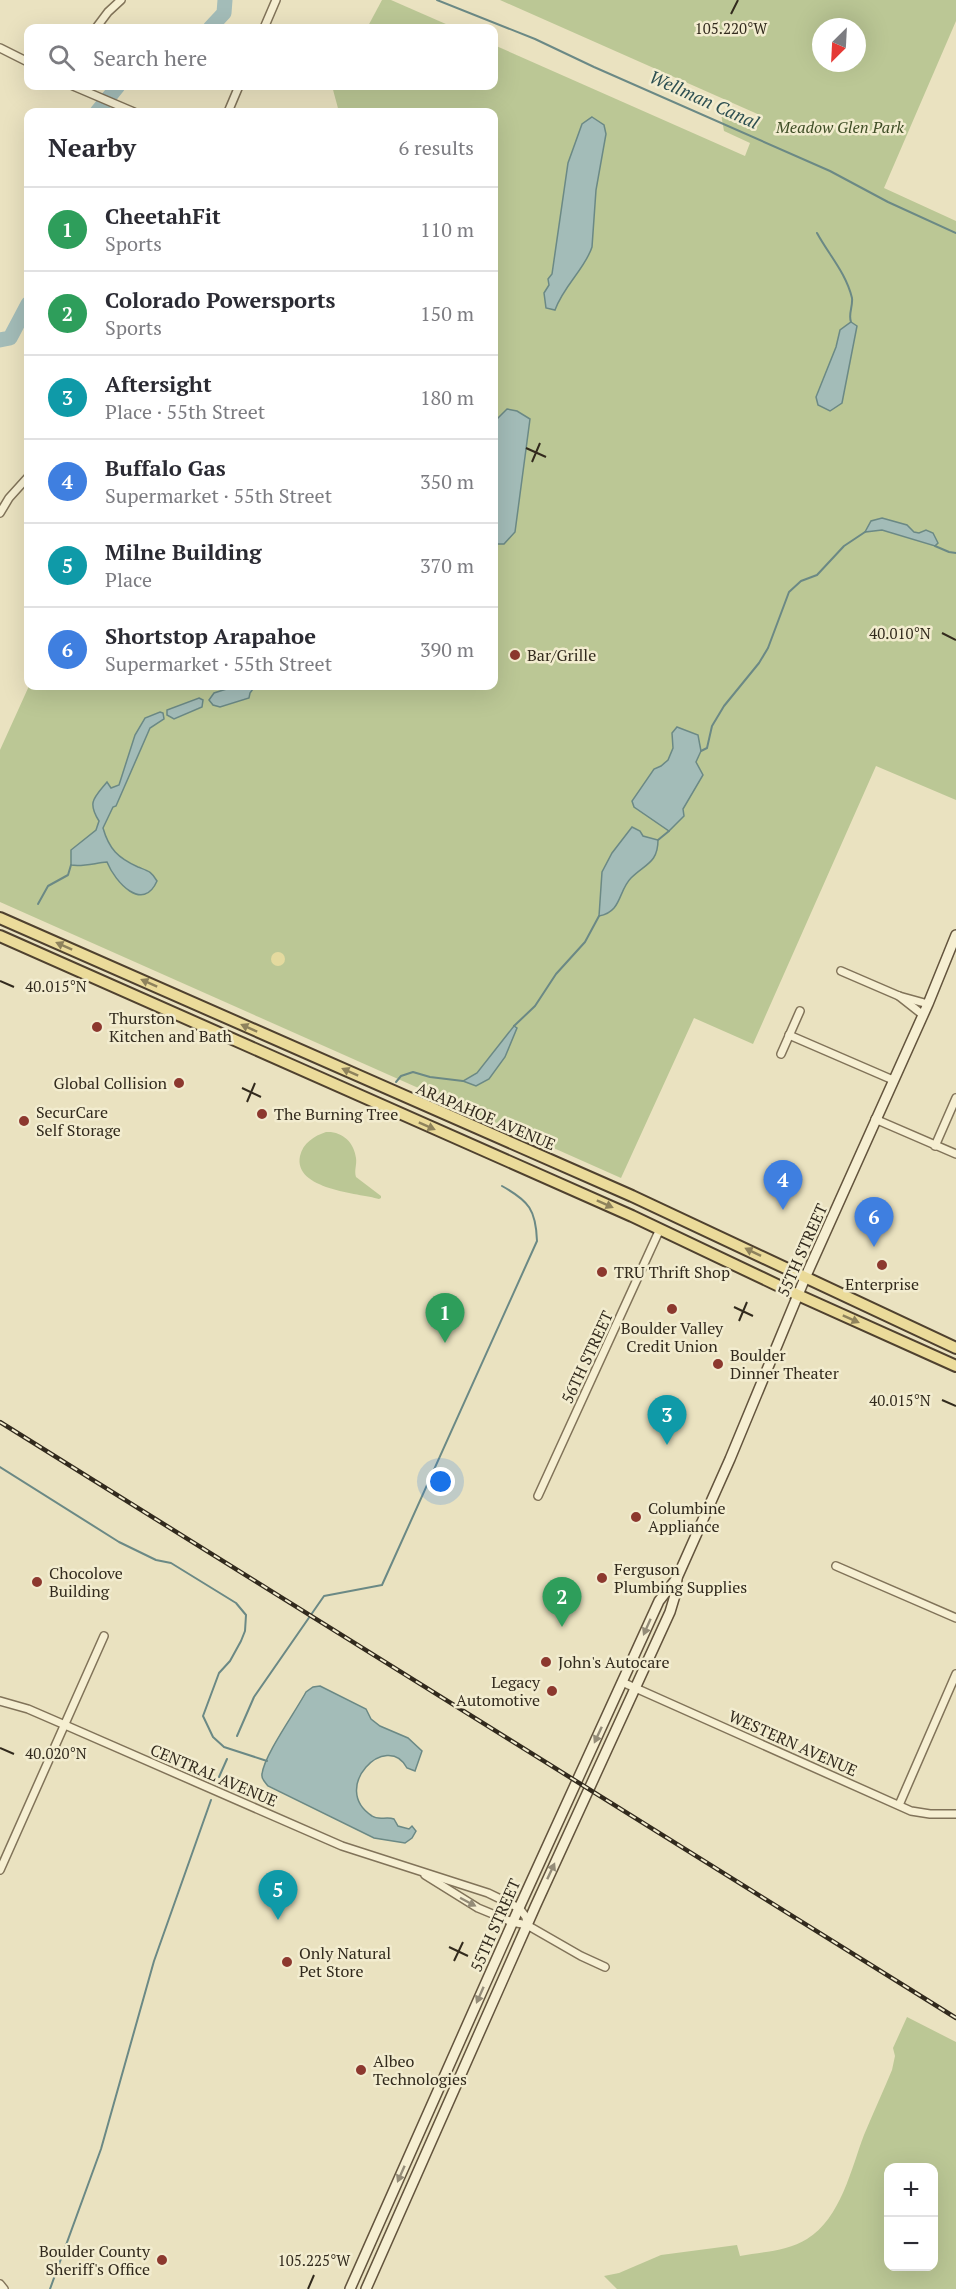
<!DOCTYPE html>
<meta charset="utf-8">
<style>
:root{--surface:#fff;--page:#f2f2f3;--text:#2b2b33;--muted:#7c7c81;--line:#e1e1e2;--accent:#8c382e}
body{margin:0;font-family:"PT Serif",serif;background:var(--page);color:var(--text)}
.controls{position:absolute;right:18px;bottom:18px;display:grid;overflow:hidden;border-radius:12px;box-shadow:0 6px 24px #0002}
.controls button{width:54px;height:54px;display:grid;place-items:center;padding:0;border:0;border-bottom:2px solid var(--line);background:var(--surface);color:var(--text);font:30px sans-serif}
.compass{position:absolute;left:812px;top:18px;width:54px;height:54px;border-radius:50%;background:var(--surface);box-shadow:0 6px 24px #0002;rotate:204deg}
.you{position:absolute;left:441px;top:1482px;width:21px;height:21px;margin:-15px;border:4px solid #fff;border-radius:50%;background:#1a73e8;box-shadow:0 0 0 9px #1a73e833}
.badge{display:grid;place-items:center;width:39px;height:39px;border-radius:50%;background:var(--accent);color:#fff;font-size:20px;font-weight:700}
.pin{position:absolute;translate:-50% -50px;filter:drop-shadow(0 2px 3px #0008)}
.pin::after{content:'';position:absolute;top:32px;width:21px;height:18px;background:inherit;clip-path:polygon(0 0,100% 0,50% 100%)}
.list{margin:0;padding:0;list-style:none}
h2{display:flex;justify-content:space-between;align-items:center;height:78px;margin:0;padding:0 24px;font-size:26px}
h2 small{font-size:20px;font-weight:400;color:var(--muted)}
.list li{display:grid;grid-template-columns:39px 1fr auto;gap:18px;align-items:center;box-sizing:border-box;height:84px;padding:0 24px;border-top:2px solid var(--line)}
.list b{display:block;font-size:22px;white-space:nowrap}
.list p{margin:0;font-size:20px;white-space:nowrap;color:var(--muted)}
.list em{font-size:20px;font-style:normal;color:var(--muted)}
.icon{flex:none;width:33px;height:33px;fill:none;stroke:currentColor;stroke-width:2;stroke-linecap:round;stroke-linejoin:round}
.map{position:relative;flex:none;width:956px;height:2289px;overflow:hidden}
.search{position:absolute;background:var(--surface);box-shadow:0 6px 24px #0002;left:24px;top:24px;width:474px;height:66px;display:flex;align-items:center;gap:15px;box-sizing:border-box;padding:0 21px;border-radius:12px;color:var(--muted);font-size:22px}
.panel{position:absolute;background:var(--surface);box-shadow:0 6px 24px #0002;left:24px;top:108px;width:474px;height:582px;border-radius:12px}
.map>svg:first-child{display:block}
.green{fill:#bbc795;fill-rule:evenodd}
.sand{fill:#e4da9f}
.water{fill:#a3bcb8;stroke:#6b8985;stroke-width:1.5}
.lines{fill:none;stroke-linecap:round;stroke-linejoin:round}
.stream{stroke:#6b8985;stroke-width:2}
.river{stroke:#a3bcb8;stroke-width:15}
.minor-casing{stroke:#817359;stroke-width:10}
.secondary-casing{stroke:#63543d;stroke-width:12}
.primary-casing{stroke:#4f412e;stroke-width:14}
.minor{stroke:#f6efd2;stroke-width:7}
.secondary{stroke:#f6efd2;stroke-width:9}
.primary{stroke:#ebdb9a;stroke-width:10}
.rail-casing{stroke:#322a1d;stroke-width:4.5}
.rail{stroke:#f2eccf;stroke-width:2;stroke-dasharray:7;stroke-linecap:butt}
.oneway{fill:#8e825c}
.oneway2{fill:#948c78}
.ticks{fill:none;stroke:#322a1d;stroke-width:2}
.poi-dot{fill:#8c382e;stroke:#f2eccf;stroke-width:2}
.labels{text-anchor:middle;stroke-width:5;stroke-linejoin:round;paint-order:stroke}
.park-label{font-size:16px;font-style:italic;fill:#3e4d25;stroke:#f2eccf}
.poi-label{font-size:16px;fill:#322a1d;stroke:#f2eccf;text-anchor:start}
.street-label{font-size:16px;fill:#322a1d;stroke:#f2eccf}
.water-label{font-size:18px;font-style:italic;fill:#2d4f51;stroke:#f2eccf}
.ticks-label{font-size:15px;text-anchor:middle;fill:#322a1d;stroke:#f2eccf;stroke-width:5;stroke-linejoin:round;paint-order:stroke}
</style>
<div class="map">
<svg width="956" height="2289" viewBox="0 0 956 2289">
<rect width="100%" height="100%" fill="#eae2c0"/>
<g class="green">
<polygon points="382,0 391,0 455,28 367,28"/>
<path d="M 500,0 L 956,0 L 956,21 L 884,188 L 956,221 L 956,800 L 876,766 L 753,1044 L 694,1018 L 621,1178 L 0,902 L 0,750 L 29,686 L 494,686 L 494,112 L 339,112 L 332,86 L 494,86 L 494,45 L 745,156 L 750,143 L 724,131 L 721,114 L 760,119 L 762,116 ZM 821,27 L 857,27 L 857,63 L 821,63 Z"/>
<path d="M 326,1132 C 342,1131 354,1142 356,1158 C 357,1165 354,1170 356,1177 L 381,1196 L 381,1198 L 379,1199 C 359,1193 293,1190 300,1156 C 303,1143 314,1136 326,1132 Z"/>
<path d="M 907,2017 L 956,2042 L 956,2289 L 617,2289 L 604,2276 L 619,2273 L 661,2255 L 737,2245 L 740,2256 C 762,2252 788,2251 807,2239 C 841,2218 851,2169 864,2135 C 873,2113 883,2092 892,2070 L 895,2056 L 893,2048 ZM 888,2168 L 934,2168 L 934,2266 L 888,2266 Z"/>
</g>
<circle class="sand" cx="278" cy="959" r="7"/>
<g class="water">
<path d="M 592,117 L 604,125 L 606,134 L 596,190 L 592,247 C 585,269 564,285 555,310 L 546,308 L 544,293 L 549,285 L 548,279 L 552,274 L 568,163 L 582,124 Z"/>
<polygon points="851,322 857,326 842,403 830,411 818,405 816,397 836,347 840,330"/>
<polygon points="507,409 517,411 530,419 515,532 504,544 495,544 494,422"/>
<polygon points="882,518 907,525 914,532 919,533 926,530 933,533 938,543 935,546 882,530 865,532 871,521"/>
<polygon points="236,686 246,688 255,686 250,693 249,698 220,707 213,705 209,700 214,693"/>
<polygon points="199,698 203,700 202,707 174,719 167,715 167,710"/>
<path d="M 160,712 L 163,713 L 164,719 L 150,728 L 116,806 L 113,807 L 103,828 C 109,849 118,858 138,867 C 148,871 151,871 157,881 C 143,913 115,882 107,862 C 95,863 83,867 71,865 L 71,850 L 96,830 L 99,821 C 87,802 94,798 107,782 L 111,788 L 119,785 L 135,735 L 145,718 Z"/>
<polygon points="677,727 698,735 701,751 696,762 703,775 683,809 684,816 669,831 634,807 632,801 654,769 661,766 668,760 673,748 672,733"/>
<path d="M 632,827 L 640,831 L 643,836 L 658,840 C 658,863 645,864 631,878 C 618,891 622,912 599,916 L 602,872 L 612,853 Z"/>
<polygon points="514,1026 517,1028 505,1057 489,1079 476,1086 463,1081 477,1073"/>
<path d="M 320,1686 L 366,1709 L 371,1719 L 380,1726 L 408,1738 L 422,1751 L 415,1771 L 407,1768 C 387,1730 329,1788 372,1816 C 379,1821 386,1816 394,1819 L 398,1826 L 409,1829 L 412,1826 L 416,1831 L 412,1838 L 405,1843 L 374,1838 L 268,1786 C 265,1782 261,1779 262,1774 C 264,1755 296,1711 306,1692 L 313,1687 Z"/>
</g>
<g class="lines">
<g class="stream">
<polyline points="437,0 535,39 594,67 830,171 888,202 956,233"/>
<path d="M 817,233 C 829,255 846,273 852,298 C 853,307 848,314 851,322"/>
<polyline points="935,546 949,552 956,553"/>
<polyline points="701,751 707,748 712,726 724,706 759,663 768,648 789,592 801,581 817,575 844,546 865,532"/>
<polyline points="658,840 669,831"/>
<polyline points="38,904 48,886 68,875 71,865"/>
<polyline points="514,1026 535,1006 556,974 585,942 599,916"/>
<polyline points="396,1082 401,1076 413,1072 430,1077 463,1081"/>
<polyline points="0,1467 119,1542 156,1560 171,1563 236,1603 246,1615 245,1631 241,1641 230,1661 219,1673 203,1716 213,1737 224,1747 267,1761"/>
<path d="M 237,1736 L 254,1697 L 324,1596 L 382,1585 L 537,1241 C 536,1210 529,1201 502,1186"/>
<polyline points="219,1777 227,1759"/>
<polyline points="50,2289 101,2149 154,1961 211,1800"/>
</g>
<g class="river">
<polyline points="210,28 224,13 225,0"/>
<polyline points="97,112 118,86"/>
<polyline points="0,340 10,338 28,304"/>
</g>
<g class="minor-casing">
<g id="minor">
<polyline points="96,28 108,12 121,0"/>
<polyline points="264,28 276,0"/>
<polyline points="0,48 28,62"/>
<polyline points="73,86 134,112"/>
<polyline points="228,112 239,86"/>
<polyline points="0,513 9,498 28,477"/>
<polyline points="841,971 899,996 928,1004"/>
<polyline points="899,996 923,1015"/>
<polyline points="789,1035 893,1080"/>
<polyline points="781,1054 800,1011"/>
<polyline points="875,1119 956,1154"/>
<polyline points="935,1146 956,1098"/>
<polyline points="538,1496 660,1229"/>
<polyline points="836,1566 956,1618"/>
<polyline points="622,1682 911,1811 930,1814 956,1814"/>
<polyline points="0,1701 28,1709 65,1725 342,1846 488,1893 519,1908 526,1917 527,1925"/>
<polyline points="899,1805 956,1674"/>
<polyline points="0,1870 104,1636"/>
<polyline points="425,1875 478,1908 512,1922 527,1925 581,1956 605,1967"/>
<polyline points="0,2284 4,2289"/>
</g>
</g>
<g class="secondary-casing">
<g id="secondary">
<polyline points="350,2289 519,1908 659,1601 677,1578"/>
<polyline points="366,2289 535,1907 670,1612 676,1592 677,1578 730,1459 805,1278 928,1004 956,935"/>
</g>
</g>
<g class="primary-casing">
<g id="primary">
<polyline points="0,918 632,1196 956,1348"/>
<polyline points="0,936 632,1216 798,1295 956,1366"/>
</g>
</g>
<use href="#minor" class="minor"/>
<use href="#secondary" class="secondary"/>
<use href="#primary" class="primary"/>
<g class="rail-casing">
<polyline id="rail" points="0,1422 956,2018"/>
</g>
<use href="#rail" class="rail"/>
</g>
<defs><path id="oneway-solid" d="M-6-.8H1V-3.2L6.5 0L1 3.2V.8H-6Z" transform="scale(1.5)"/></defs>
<g class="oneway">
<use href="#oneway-solid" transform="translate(64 946) rotate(-156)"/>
<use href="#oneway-solid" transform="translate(149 983) rotate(-156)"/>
<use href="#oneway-solid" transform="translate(249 1028) rotate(-156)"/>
<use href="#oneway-solid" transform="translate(350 1072) rotate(-156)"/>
<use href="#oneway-solid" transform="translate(427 1126) rotate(24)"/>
<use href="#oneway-solid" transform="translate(605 1204) rotate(24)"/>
<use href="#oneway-solid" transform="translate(753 1252) rotate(-154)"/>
<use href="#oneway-solid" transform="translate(851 1319) rotate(24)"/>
</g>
<g class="oneway2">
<use href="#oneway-solid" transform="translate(647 1627) rotate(114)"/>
<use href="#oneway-solid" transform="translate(598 1735) rotate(115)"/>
<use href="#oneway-solid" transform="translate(551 1871) rotate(-65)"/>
<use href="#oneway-solid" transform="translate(468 1902) rotate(28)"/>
<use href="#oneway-solid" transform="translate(480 1995) rotate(114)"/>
<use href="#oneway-solid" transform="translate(401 2174) rotate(114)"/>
</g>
<path class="ticks" d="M 731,14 L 738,0M 526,448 L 546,457M 532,462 L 540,443M 942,633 L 956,640M 0,981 L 14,987M 242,1088 L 261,1097M 247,1102 L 255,1083M 734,1307 L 753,1316M 739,1321 L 747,1302M 942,1400 L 956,1406M 0,1748 L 14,1754M 449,1947 L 468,1956M 454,1961 L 463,1942M 308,2289 L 314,2275"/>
<g class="poi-dot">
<circle cx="515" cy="655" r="6"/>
<circle cx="97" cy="1027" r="6"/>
<circle cx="179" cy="1083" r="6"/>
<circle cx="262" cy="1114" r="6"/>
<circle cx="24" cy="1121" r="6"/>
<circle cx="882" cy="1265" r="6"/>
<circle cx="602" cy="1272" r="6"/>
<circle cx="672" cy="1309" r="6"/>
<circle cx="718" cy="1364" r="6"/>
<circle cx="636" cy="1517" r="6"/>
<circle cx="602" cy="1578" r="6"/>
<circle cx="37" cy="1582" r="6"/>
<circle cx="546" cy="1662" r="6"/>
<circle cx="552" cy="1691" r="6"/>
<circle cx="287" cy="1962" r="6"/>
<circle cx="361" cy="2070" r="6"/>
<circle cx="162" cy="2260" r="6"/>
</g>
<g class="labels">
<g class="park-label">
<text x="840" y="133">Meadow Glen Park</text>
</g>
<g class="poi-label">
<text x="527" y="661">Bar/Grille</text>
<text x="109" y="1024">Thurston<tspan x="109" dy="18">Kitchen and Bath</tspan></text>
<text x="167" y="1089" text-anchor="end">Global Collision</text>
<text x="36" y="1118">SecurCare<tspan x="36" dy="18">Self Storage</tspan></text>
<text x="274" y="1120">The Burning Tree</text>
<text x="614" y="1278">TRU Thrift Shop</text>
<text x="882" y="1290" text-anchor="middle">Enterprise</text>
<text x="672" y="1334" text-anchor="middle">Boulder Valley<tspan x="672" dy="18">Credit Union</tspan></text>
<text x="730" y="1361">Boulder<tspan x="730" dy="18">Dinner Theater</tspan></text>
<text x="648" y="1514">Columbine<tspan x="648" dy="18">Appliance</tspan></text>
<text x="614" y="1575">Ferguson<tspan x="614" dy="18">Plumbing Supplies</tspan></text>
<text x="49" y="1579">Chocolove<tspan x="49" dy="18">Building</tspan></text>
<text x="558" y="1668">John's Autocare</text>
<text x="540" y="1688" text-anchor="end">Legacy<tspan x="540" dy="18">Automotive</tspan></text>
<text x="299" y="1959">Only Natural<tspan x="299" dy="18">Pet Store</tspan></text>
<text x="373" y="2067">Albeo<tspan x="373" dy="18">Technologies</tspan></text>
<text x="150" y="2257" text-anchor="end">Boulder County<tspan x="150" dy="18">Sheriff's Office</tspan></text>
</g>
<g class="street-label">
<text transform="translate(486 1116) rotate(23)" y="6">ARAPAHOE AVENUE</text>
<text transform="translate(802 1250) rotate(-66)" y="6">55TH STREET</text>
<text transform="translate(587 1357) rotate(-65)" y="6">56TH STREET</text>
<text transform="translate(793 1743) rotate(24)" y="6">WESTERN AVENUE</text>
<text transform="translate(214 1775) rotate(23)" y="6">CENTRAL AVENUE</text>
<text transform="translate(495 1925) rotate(-66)" y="6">55TH STREET</text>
</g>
<g class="water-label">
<text transform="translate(704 100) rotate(24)" y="6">Wellman Canal</text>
</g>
</g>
<g class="ticks-label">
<text x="731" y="34">105.220°W</text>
<text x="900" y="639">40.010°N</text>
<text x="56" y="992">40.015°N</text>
<text x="900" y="1406">40.015°N</text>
<text x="56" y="1759">40.020°N</text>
<text x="314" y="2266">105.225°W</text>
</g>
</svg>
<div class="controls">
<button>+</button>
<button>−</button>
</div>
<svg class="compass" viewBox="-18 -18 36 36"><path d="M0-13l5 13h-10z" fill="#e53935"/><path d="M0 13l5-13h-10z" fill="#7c7c81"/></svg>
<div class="you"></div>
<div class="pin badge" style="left:445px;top:1343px;background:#2e9e5b">1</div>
<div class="pin badge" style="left:562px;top:1627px;background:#2e9e5b">2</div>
<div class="pin badge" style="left:667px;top:1445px;background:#0f9aa8">3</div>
<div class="pin badge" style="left:783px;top:1210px;background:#3f7fe0">4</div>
<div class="pin badge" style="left:278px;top:1920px;background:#0f9aa8">5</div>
<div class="pin badge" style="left:874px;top:1247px;background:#3f7fe0">6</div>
<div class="search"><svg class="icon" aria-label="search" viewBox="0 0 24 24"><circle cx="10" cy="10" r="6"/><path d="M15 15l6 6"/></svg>Search here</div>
<section class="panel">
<h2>Nearby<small>6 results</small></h2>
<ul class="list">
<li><span class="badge" style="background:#2e9e5b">1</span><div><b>CheetahFit</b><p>Sports</p></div><em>110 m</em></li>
<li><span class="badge" style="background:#2e9e5b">2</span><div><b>Colorado Powersports</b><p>Sports</p></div><em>150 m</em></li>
<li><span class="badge" style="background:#0f9aa8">3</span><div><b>Aftersight</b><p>Place · 55th Street</p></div><em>180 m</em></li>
<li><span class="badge" style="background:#3f7fe0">4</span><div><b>Buffalo Gas</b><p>Supermarket · 55th Street</p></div><em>350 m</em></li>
<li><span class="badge" style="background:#0f9aa8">5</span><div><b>Milne Building</b><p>Place</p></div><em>370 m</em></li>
<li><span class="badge" style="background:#3f7fe0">6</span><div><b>Shortstop Arapahoe</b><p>Supermarket · 55th Street</p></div><em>390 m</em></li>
</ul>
</section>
</div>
